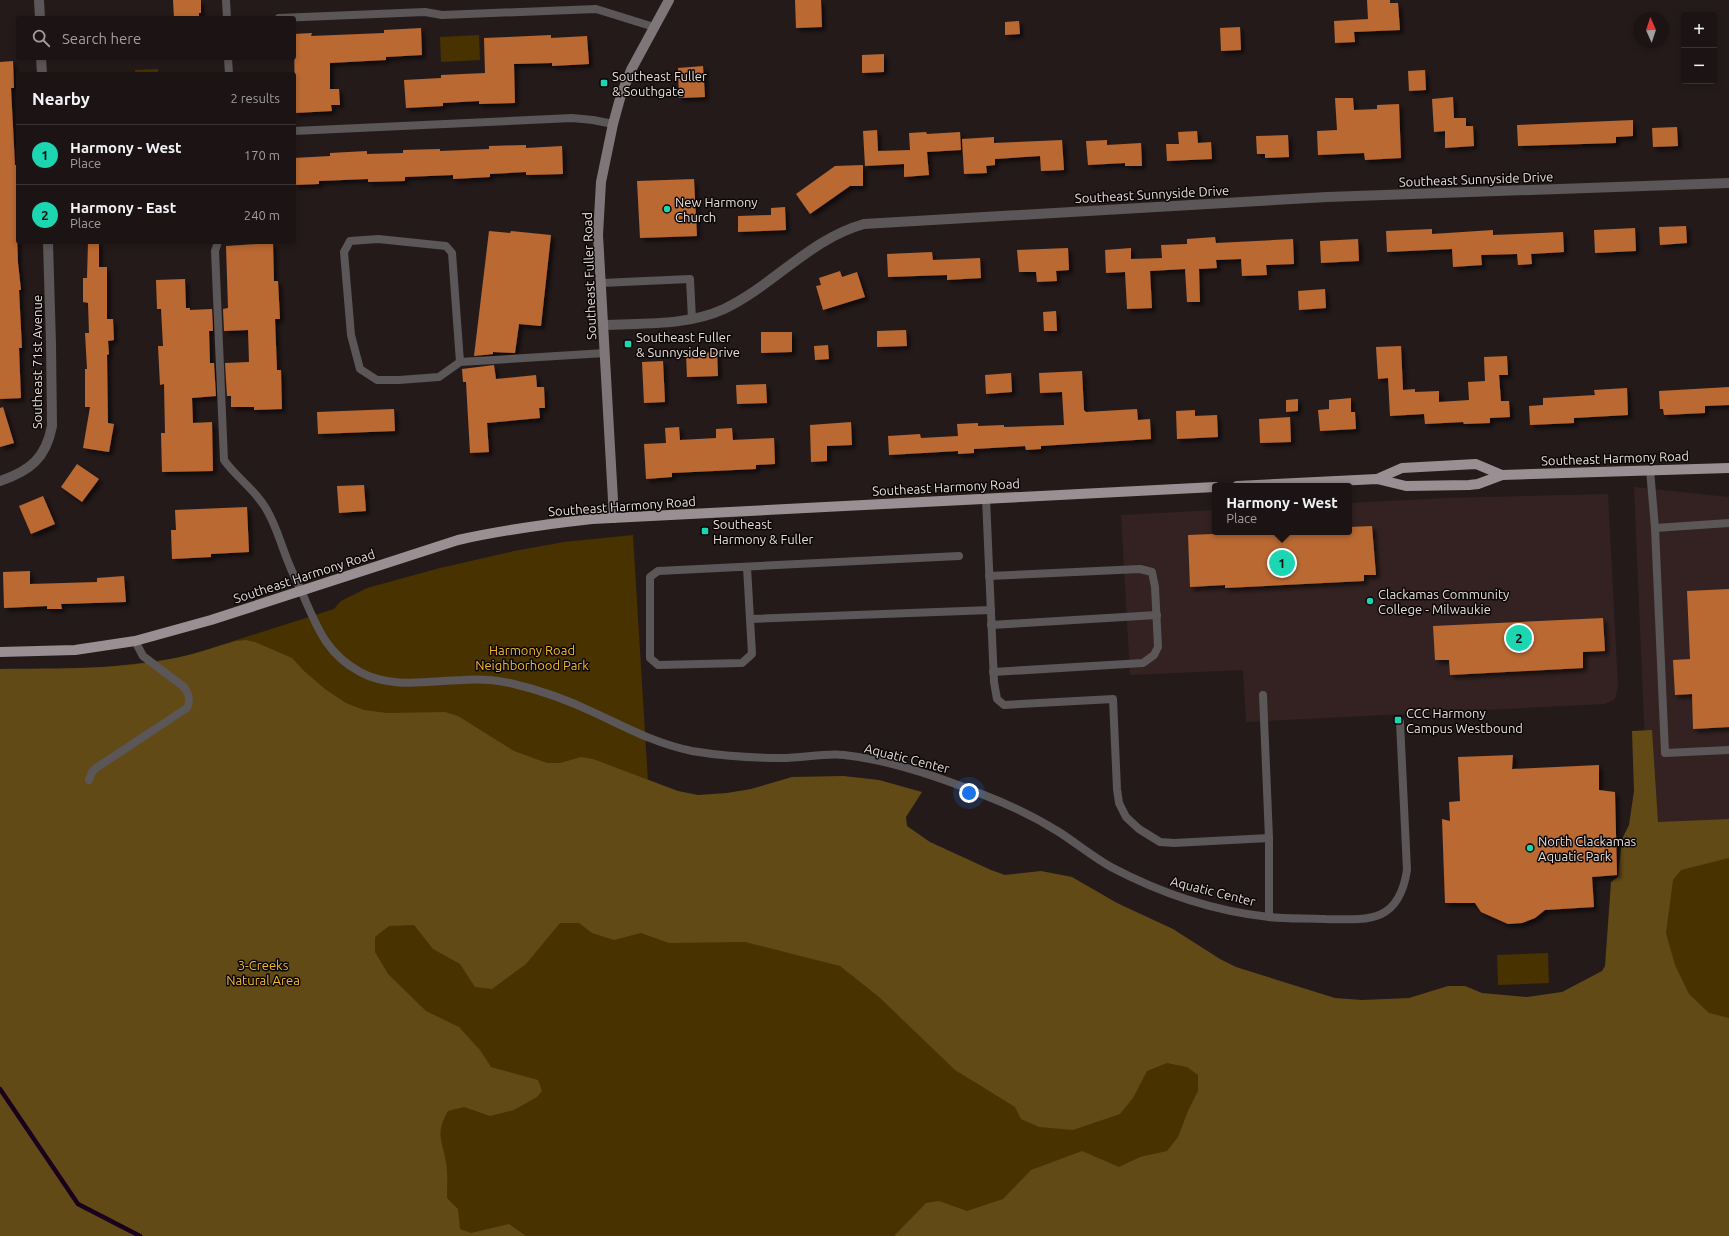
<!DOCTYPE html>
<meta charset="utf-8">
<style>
:root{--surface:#1c1414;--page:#251d1d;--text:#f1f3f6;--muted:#a09ea0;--line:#3a3334;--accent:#1cd5b1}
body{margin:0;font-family:Ubuntu,sans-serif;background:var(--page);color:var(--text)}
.controls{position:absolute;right:12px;top:12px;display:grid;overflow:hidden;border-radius:4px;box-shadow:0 2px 6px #0003}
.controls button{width:36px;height:36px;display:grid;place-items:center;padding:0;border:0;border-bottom:1px solid var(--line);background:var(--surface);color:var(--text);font:20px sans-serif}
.compass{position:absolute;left:1633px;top:12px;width:36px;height:36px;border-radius:50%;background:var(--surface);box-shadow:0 2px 6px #0003;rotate:357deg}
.you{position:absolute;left:969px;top:793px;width:14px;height:14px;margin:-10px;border:3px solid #fff;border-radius:50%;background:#1a73e8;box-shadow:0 0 0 6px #1a73e833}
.badge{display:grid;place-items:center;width:26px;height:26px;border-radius:50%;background:var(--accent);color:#111;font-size:13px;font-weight:700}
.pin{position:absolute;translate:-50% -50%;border:2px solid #fff;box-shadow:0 1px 4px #0006}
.popup{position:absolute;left:1212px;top:483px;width:140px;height:52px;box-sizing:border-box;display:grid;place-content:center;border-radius:4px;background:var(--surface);filter:drop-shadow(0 1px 3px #0005);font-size:13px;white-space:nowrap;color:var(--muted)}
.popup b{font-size:15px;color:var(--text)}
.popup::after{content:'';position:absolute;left:50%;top:100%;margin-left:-8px;border:8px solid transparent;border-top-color:var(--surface)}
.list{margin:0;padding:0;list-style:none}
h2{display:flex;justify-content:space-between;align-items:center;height:52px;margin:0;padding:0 16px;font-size:17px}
h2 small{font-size:13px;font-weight:400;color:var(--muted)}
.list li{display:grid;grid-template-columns:26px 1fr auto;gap:12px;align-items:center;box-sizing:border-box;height:60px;padding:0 16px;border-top:1px solid var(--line)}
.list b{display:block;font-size:15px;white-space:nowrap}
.list p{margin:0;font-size:13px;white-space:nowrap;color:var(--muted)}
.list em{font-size:13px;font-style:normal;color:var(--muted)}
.icon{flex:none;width:22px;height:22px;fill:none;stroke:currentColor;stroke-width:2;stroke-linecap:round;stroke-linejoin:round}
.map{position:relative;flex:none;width:1729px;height:1236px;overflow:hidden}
.search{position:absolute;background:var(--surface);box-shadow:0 2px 6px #0003;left:16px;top:16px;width:280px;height:44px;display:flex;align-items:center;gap:10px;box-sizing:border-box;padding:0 14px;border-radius:4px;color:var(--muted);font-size:15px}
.panel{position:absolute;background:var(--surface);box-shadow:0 2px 6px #0003;left:16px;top:72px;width:280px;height:172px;border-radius:4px}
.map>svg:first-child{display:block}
.built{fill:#332221}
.green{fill:#473200}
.forest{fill:#624a16}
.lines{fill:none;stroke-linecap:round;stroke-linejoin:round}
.stream{stroke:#1a001e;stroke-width:4.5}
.building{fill:#ba6930;filter:url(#shadow)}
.lane{stroke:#5b5658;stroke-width:8}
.street{stroke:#5b5658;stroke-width:10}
.secondary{stroke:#7e7679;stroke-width:10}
.primary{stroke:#9a8f93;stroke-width:10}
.poi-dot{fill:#1cd5b1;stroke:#0b0706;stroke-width:1.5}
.labels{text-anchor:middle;stroke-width:3;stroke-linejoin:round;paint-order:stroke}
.poi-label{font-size:13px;fill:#e4dddc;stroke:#0b0706;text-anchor:start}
.street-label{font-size:13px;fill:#e4dddc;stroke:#0b0706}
.park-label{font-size:13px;fill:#f2b831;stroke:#0b0706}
</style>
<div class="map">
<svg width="1729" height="1236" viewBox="0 0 1729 1236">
<defs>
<filter id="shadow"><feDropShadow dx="3.5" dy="3.5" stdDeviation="2" flood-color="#0009"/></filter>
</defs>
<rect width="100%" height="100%" fill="#251a1a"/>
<g class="built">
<polygon points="1634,487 1729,497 1729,834 1649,838"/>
<polygon points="1608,494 1618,686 1615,699 1605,704 1246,722 1243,670 1130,675 1121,515 1215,510 1215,532 1349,532 1349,503 1447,498"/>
</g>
<g class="green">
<polygon points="479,35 480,60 441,62 440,37"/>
<polygon points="158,69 158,74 135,74 135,70"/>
<polygon points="633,535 649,798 978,879 1331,1002 1658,1007 1649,838 1729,834 1729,1236 0,1236 0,677 37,676 180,658 334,609 341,601 367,588 440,568 514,551 564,542"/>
<polygon points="1548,953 1549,983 1498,985 1497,955"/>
</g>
<path class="forest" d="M 246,640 L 255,642 L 292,658 L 304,671 L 325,689 L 346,703 L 364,710 L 387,713 L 445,712 L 458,716 L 514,751 L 547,763 L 560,763 L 581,757 L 593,759 L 678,791 L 698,795 L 727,793 L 751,789 L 792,777 L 843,776 L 879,780 L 922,792 L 906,817 L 907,826 L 930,842 L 991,870 L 1005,875 L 1041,871 L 1072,877 L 1117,903 L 1173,929 L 1220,959 L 1236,967 L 1335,998 L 1362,1000 L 1409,998 L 1448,986 L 1465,986 L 1482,993 L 1527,997 L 1562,992 L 1602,971 L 1605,966 L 1611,882 L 1618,877 L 1622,839 L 1629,825 L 1634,791 L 1632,731 L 1652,730 L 1658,822 L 1729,819 L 1729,858 L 1681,870 L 1673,880 L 1666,933 L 1675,965 L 1689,994 L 1709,1013 L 1729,1018 L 1729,1236 L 894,1236 L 926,1203 L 939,1201 L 967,1211 L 1003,1199 L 1031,1170 L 1082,1151 L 1119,1167 L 1140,1157 L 1167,1151 L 1178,1137 L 1188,1111 L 1198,1091 L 1198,1075 L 1187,1067 L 1167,1063 L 1147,1071 L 1133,1098 L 1120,1114 L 1073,1130 L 1039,1127 L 1021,1119 L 1015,1107 L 955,1070 L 879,997 L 840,966 L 745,942 L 669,943 L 641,933 L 614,940 L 592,933 L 579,923 L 560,923 L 526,964 L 492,989 L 475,987 L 460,964 L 433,949 L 414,925 L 389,926 L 375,937 L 375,952 L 388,974 L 426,1011 L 459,1027 L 480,1050 L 491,1067 L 538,1080 L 542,1091 L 537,1097 L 514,1110 L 490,1116 L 464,1107 L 448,1111 C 435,1134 442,1139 446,1162 C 448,1173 447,1186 447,1198 L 458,1209 L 460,1229 L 471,1233 L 509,1224 L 526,1236 L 0,1236 L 0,669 C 60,668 121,670 180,657 C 199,653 218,646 236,641 Z"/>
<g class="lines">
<polyline class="stream" points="0,1089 78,1204 140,1236"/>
</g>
<g class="building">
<polygon points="173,0 201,0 201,13 199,13 199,18 174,18"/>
<polygon points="795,0 821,0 822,27 796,28"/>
<polygon points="1367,0 1390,0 1390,3 1398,3 1400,30 1354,32 1355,42 1335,43 1334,21 1368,19"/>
<polygon points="1019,21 1020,34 1005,35 1005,22"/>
<polygon points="1240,27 1241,50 1221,51 1220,28"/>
<polygon points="421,28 422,55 386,57 386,60 330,63 330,89 339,89 340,105 331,105 332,111 295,113 294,34 312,33 311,36 384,33 384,30"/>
<polygon points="551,35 551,38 587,36 589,64 552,66 552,63 514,64 515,103 479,104 479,101 443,103 443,106 406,108 404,80 441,78 441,75 485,73 484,38"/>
<polygon points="884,54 884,72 862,73 862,55"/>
<polygon points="13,61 14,88 11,88 15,165 17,165 16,202 18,263 21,290 19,290 22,348 19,348 21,398 0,399 0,62"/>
<polygon points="703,66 705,97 679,98 678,68"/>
<polygon points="1425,70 1426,90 1409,91 1408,71"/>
<polygon points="1453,97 1454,118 1466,118 1466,126 1473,126 1474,146 1445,148 1445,131 1434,132 1432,99"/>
<polygon points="1335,98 1353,98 1354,110 1377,109 1377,105 1399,104 1401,158 1365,160 1364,153 1318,155 1317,131 1337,130"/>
<polygon points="1633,120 1633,136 1616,137 1616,143 1518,146 1517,125"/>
<polygon points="1677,127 1678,146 1653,147 1652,128"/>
<polygon points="877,130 878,151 910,150 909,133 926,132 927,134 960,132 961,150 927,152 929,175 904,177 904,164 865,166 863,131"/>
<polygon points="1197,131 1198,143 1211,142 1212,159 1167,161 1166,144 1179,144 1178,132"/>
<polygon points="1288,135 1289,157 1265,158 1265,154 1257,154 1256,136"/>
<polygon points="994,137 994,143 1062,140 1064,170 1041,171 1040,156 995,159 995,165 986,166 987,173 964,174 962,139"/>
<polygon points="1107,140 1107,145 1141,143 1142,166 1125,166 1125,163 1088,165 1086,141"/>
<polygon points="526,145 526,148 562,146 563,174 526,175 526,172 490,174 490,177 453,179 453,175 405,177 405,181 368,182 368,179 319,181 319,184 294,185 294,158 330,156 330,153 367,151 367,154 403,153 403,150 440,149 440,151 489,149 489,146"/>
<polygon points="863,165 863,186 850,186 810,214 796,194 835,166"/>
<polygon points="694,179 697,236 640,238 637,181"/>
<polygon points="785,207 786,230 738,232 738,216 771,215 771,208"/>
<polygon points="1686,226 1687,243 1660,245 1659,227"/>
<polygon points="1635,228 1636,251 1595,253 1594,230"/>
<polygon points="1432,229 1432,234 1493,230 1493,235 1563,232 1564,252 1531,254 1532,264 1518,265 1517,254 1481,255 1482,265 1453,267 1452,249 1387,252 1386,231"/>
<polygon points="489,231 510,233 511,231 551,235 541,326 519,324 515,353 493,352 493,354 474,356"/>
<polygon points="1215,237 1216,243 1293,239 1294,264 1266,265 1267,275 1242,276 1241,259 1216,260 1217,268 1199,269 1200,302 1187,302 1185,269 1150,271 1152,308 1127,309 1125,272 1106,273 1105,250 1131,248 1131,259 1162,258 1161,245 1187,244 1187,239"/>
<polygon points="1358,239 1359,261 1321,263 1320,241"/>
<polygon points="88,242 99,242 99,267 107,267 107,319 113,319 114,340 108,341 109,354 107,355 108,423 114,424 109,452 83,448 90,407 85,407 85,369 87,369 85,333 89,333 88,303 83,302 83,278 87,278"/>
<polygon points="273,243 274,281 278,281 280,319 275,319 277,370 281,370 282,409 254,410 254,407 231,407 231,396 227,396 225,363 249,362 248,330 224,331 223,309 228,308 226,246"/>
<polygon points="1068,248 1069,270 1056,271 1057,281 1037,282 1036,272 1019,272 1017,250"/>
<polygon points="932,252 933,260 980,258 981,278 947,280 947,275 888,277 887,254"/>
<polygon points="840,271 842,277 857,272 865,297 823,310 816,286 821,285 819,278"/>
<polygon points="185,279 186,308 190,308 190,310 212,309 213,331 209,331 210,363 214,363 216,396 192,398 193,423 212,422 213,471 162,472 161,433 165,433 164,384 160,385 158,346 163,346 161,309 157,309 156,280"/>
<polygon points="1325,289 1326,308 1299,310 1298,291"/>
<polygon points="1056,311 1057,331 1044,331 1043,312"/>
<polygon points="906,330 907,346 877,347 877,331"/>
<polygon points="761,332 792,332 792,352 761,353"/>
<polygon points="828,345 829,359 815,360 814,346"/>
<polygon points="1401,346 1403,390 1415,389 1415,392 1439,391 1439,402 1469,400 1468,382 1485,381 1484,357 1507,356 1508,375 1499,375 1501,401 1509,401 1510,417 1490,418 1490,423 1464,424 1463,422 1425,424 1424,414 1390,416 1388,378 1378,379 1376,347"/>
<polygon points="717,352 718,376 687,377 686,354"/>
<polygon points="663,361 665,402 644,403 642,362"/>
<polygon points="494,365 496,379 536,375 537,387 544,387 545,408 539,408 540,418 487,423 489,452 470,453 466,382 463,382 462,369"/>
<polygon points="1082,371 1084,410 1086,412 1137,409 1138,420 1150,419 1151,439 1041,446 1041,449 1026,450 1025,446 974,449 974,453 958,454 958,451 889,455 888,436 920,434 921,438 958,436 957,424 978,423 978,426 1004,425 1004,427 1064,425 1062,392 1040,393 1039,373"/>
<polygon points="1011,373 1012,392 986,394 985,375"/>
<polygon points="766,384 767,403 737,404 736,385"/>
<polygon points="1729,387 1729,405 1705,406 1705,413 1664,415 1663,409 1660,409 1659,391"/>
<polygon points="1627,388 1628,415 1574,418 1574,423 1530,425 1529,406 1543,405 1543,398 1595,395 1594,390"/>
<polygon points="1351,398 1351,412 1355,412 1356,429 1320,431 1318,410 1329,409 1329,400"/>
<polygon points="1298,399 1298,411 1286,412 1286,400"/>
<polygon points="3,407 14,443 0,447 0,408"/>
<polygon points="394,409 395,431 318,434 317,412"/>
<polygon points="1195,410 1195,416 1217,415 1218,437 1177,439 1176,411"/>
<polygon points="1290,417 1291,442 1260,443 1259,419"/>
<polygon points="851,422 852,445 827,446 827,461 811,462 810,425"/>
<polygon points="679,427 680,440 716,438 716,429 732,428 733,440 774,438 775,464 756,465 756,469 672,473 672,477 646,479 644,444 666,443 665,428"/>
<polygon points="77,464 99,479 82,502 61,487"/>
<polygon points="364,485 366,511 339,513 337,486"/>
<polygon points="43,496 55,524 31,534 19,506"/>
<polygon points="247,507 249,552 211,554 211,557 172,559 171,530 176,530 175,510"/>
<polygon points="1372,526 1376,575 1364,575 1364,581 1225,588 1225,585 1190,587 1188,535 1262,532 1349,532 1349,527"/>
<polygon points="30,571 30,584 97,582 97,578 124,576 126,602 61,604 62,609 47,609 47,606 4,608 3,572"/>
<polygon points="1729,589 1729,727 1693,729 1692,694 1675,695 1673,660 1690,659 1687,591"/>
<polygon points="1603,618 1605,651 1583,652 1583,668 1450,675 1449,660 1435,660 1433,626"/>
<polygon points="1513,755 1512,769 1599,765 1599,790 1615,792 1617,875 1592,877 1594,907 1545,910 1535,918 1522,923 1508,924 1481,912 1475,903 1445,903 1442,819 1450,821 1449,802 1460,801 1458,757"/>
</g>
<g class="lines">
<g class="lane">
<polyline points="226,0 227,18"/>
<polyline points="279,18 425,12 442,15 596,9 654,27"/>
<polyline points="228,58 229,74"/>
<polyline points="294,131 572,118 593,120 613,124"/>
<path d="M 218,242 L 215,251 L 224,460 C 236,477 254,489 265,507 C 276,524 281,545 289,564 C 294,577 301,589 306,602 C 319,632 329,655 360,672 C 391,689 428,681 462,680 C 477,679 495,680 510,683 C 540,690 568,700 595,713 C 627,728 657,744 692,751 C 722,756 752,758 782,758 C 803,758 824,753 844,755 C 891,760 942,778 984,795 C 1010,805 1035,817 1059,832 C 1076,843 1093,857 1111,867 C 1160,893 1214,911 1269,917 C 1287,919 1306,918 1325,919 C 1369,920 1399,923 1407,870 L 1400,722"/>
<polyline points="601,283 690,279 692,319"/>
<polyline points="460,362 439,377 399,380 377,380 360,369 351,335 344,252 350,241 378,239 446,246 452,253 460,362 605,353"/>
<polyline points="1650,470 1655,528 1729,523"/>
<polyline points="986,498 994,682 997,699 1004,705 1113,699 1117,789 1119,803 1126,817 1139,829 1160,842 1174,843 1269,838"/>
<polyline points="1655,528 1665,753 1729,750"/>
<polyline points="747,567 752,654 742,663 658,665 650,658 650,577 658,571 959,556"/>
<polyline points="989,576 1140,569 1152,572 1155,587 1158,647 1154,655 1143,663 993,672"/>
<polyline points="750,619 991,610"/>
<polyline points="991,625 1157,615"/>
<polyline points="1263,695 1269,838 1269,917"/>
<path d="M 89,780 L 92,772 L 96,768 L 187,708 C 191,700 189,694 184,687 L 143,656 L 135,641"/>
</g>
<g class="street">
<polyline points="39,0 40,18"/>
<polyline points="41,58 42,74"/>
<path d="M 604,325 C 643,323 687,326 724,309 C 774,285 810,239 864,224 L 1327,197 L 1729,183"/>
<path d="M 0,481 C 30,471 46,458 52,426 L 51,344 L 48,242"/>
</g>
<polyline class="secondary" points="614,518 598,235 601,182 613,124 621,95 631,70 669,0"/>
<g class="primary">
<polyline points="1377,479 1402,468 1476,464 1502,475"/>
<polyline points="1237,486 1377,479 1406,486 1469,485 1478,484 1502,475 1729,468"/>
<path d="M 0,652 L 75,650 L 135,641 L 211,620 L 458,540 C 502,530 547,524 592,519 L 1215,487"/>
</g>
</g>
<g class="poi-dot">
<rect x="600" y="79" width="8" height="8" rx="2"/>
<circle cx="667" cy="209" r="4"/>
<rect x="624" y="340" width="8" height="8" rx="2"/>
<rect x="701" y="527" width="8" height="8" rx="2"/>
<circle cx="1370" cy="601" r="4"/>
<rect x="1394" y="716" width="8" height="8" rx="2"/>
<circle cx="1530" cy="848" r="4"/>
</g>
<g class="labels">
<g class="poi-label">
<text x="612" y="81">Southeast Fuller<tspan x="612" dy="15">&amp; Southgate</tspan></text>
<text x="675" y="207">New Harmony<tspan x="675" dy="15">Church</tspan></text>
<text x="636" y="342">Southeast Fuller<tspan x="636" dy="15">&amp; Sunnyside Drive</tspan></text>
<text x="713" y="529">Southeast<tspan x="713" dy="15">Harmony &amp; Fuller</tspan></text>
<text x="1378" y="599">Clackamas Community<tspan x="1378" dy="15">College - Milwaukie</tspan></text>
<text x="1406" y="718">CCC Harmony<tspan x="1406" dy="15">Campus Westbound</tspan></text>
<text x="1538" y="846">North Clackamas<tspan x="1538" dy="15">Aquatic Park</tspan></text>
</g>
<g class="street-label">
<text transform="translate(1476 179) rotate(-2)" y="5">Southeast Sunnyside Drive</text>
<text transform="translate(1152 194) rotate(-3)" y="5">Southeast Sunnyside Drive</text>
<text transform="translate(589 276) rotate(-92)" y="5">Southeast Fuller Road</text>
<text transform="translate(37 362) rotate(-90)" y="5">Southeast 71st Avenue</text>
<text transform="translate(1615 458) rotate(-2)" y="5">Southeast Harmony Road</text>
<text transform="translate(946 487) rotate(-3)" y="5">Southeast Harmony Road</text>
<text transform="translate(622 506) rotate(-4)" y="5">Southeast Harmony Road</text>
<text transform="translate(304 576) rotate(-18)" y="5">Southeast Harmony Road</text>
<text transform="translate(907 758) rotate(14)" y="5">Aquatic Center</text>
<text transform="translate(1213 891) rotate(14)" y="5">Aquatic Center</text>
</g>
<g class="park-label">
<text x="532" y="655">Harmony Road<tspan x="532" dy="15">Neighborhood Park</tspan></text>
<text x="263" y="970">3-Creeks<tspan x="263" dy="15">Natural Area</tspan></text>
</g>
</g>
</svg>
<div class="controls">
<button>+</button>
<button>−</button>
</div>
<svg class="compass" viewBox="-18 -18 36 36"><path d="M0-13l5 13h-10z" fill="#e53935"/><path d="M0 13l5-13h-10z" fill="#a09ea0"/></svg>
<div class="you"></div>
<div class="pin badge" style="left:1282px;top:563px">1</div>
<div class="popup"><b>Harmony - West</b>Place</div>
<div class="pin badge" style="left:1519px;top:638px">2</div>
<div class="search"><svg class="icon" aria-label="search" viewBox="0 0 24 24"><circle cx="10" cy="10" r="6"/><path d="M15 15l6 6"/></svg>Search here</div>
<section class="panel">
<h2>Nearby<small>2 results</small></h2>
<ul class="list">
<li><span class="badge">1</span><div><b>Harmony - West</b><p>Place</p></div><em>170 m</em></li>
<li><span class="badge">2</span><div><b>Harmony - East</b><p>Place</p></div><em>240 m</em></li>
</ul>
</section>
</div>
